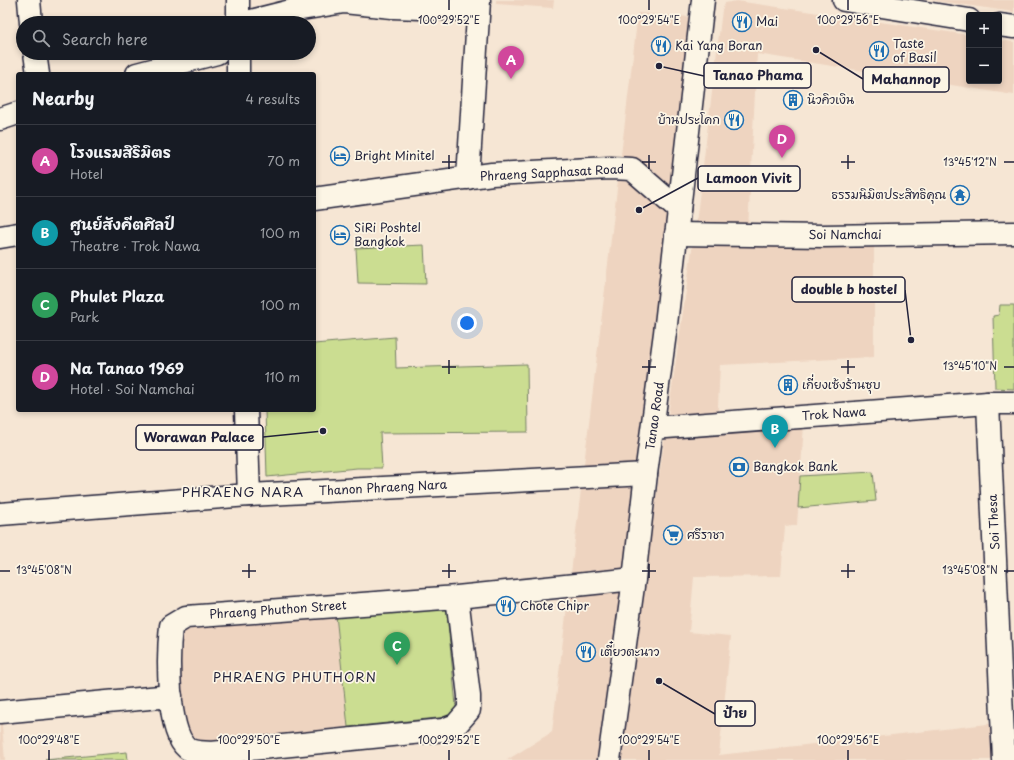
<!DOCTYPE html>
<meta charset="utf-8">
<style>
:root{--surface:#171b24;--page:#20242c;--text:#f1f3f6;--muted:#9ea1a6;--line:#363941;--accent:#1f6fb2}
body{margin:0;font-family:"Playpen Sans","Playpen Sans Thai",sans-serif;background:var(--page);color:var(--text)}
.controls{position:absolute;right:12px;top:12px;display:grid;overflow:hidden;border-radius:4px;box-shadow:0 2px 6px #0003}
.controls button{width:36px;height:36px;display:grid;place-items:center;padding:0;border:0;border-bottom:1px solid var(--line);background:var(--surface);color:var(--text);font:20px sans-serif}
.you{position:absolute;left:467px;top:323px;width:14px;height:14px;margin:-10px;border:3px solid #fff;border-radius:50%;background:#1a73e8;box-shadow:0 0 0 6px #1a73e833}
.badge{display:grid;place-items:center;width:26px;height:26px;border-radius:50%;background:var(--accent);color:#fff;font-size:13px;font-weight:700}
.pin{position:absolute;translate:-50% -33px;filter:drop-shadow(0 1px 2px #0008)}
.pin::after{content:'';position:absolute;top:21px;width:14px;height:12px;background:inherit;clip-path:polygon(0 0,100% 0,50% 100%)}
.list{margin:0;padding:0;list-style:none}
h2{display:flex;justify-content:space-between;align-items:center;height:52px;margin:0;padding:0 16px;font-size:17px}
h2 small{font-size:13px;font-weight:400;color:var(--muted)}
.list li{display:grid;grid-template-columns:26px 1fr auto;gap:12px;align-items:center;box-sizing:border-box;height:72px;padding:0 16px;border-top:1px solid var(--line)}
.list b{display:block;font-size:15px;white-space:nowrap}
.list p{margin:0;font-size:13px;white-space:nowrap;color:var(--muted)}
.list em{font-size:13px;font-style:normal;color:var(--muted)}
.icon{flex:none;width:22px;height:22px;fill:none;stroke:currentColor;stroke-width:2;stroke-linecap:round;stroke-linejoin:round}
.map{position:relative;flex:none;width:1014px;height:760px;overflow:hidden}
.search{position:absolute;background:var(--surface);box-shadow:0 2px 6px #0003;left:16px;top:16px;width:300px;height:44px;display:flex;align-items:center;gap:10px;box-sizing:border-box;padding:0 14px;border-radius:22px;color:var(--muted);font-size:15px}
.panel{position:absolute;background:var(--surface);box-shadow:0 2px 6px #0003;left:16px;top:72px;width:300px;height:340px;border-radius:4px}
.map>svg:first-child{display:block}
.built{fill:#eed4c0}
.green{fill:#cbdd91;stroke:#768066}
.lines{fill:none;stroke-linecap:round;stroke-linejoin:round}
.minor-casing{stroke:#22223b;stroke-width:25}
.tertiary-casing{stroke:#22223b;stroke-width:25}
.minor{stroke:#fcf5e5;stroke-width:22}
.tertiary{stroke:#fcf5e5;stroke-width:22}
.ticks{fill:none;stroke:#22223b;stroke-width:1.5}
.labels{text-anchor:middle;stroke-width:3.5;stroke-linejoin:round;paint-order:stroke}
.poi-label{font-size:12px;fill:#22223b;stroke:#fcf5e5;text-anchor:start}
.street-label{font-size:12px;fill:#22223b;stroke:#fcf5e5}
.neighbourhood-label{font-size:13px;letter-spacing:1px;fill:#22223b;stroke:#fcf5e5}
.ticks-label{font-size:10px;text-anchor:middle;fill:#22223b;stroke:#fcf5e5;stroke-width:3.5;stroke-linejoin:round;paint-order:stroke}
.leader{fill:none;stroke:#22223b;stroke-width:1.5}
.callout-dot{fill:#22223b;stroke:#fcf5e5;stroke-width:1.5}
.callout{fill:#fcf5e5;stroke:#22223b;stroke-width:1.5}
.callout-label{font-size:13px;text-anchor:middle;font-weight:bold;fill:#22223b}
</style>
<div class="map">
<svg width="1014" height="760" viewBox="0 0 1014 760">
<rect width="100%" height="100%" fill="#f6e6d4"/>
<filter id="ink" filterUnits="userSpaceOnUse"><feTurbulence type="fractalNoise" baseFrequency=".025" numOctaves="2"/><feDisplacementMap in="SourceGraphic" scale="8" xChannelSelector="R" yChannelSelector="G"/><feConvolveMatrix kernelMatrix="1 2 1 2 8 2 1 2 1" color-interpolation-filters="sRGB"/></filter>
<g filter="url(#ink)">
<g class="built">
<polygon points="496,0 554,0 553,8 496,4"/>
<polygon points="930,0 1014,0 1014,12"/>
<polygon points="737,1 969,35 969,81 999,81 999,40 1014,42 1014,95 757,54 748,229 874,244 874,357 720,365 717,427 804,425 797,525 785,526 781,576 694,577 689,632 731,636 719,755 1014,721 1014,760 618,760 697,215 722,10 725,3"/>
<polygon points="638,13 690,17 657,318 602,760 507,760 552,732"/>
<polygon points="336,615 348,727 201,742 185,730 174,644 185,630"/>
<polygon points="0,704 5,760 0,760"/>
</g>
<g class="green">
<polygon points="424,245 426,284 358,283 356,248"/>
<polygon points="1000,305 1014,305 1014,389 995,388 993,316 999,315"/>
<polygon points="395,337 396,368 527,364 528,432 380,433 382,468 357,468 267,477 265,410 314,410 314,344"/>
<polygon points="873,472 876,501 798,508 800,476"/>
<polygon points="446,603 457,716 348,727 336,615"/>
<polygon points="127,752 128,760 45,760"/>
</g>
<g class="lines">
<g class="minor-casing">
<g id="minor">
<polyline points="29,0 31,23"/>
<polyline points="238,0 238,23"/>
<polyline points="844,0 969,20"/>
<polyline points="243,23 295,10 344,2 392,7 478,10"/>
<polyline points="999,25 1014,27"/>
<polyline points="35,53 38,74"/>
<polyline points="238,53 238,74"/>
<polyline points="137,74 217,53"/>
<polyline points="0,119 18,113"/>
<polyline points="468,178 479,0"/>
<polyline points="314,199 492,174 610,168 632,169 679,210"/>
<polyline points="676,234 823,236 1014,233"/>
<polyline points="0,237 18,234"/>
<polyline points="988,403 1004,760"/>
<polyline points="246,410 249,495"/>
<polyline points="653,428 988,403 1014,403"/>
<polyline points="0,514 249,495 646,474"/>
<path d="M 457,597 L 469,696 L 469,710 L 456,725 L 443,730 L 211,753 C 203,752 193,753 187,748 C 166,731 168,652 171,626 L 186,617 L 457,597 L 634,579"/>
<polyline points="0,712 171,696"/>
</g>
</g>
<g class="tertiary-casing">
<polyline id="tertiary" points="609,760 634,579 646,474 665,333 703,0"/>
</g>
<use href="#minor" class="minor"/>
<use href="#tertiary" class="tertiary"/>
</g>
</g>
<path class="ticks" d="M 449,0 L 449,10M 649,0 L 649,10M 848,0 L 848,10M 449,155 L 449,169M 649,155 L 649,169M 848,155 L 848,169M 442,162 L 456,162M 642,162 L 656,162M 841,162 L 855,162M 1004,162 L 1014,162M 449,360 L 449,374M 649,360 L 649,374M 848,360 L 848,374M 442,367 L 456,367M 642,367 L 656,367M 841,367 L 855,367M 1004,367 L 1014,367M 249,564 L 249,578M 449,564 L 449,578M 649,564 L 649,578M 848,564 L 848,578M 0,571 L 10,571M 242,571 L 256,571M 442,571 L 456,571M 642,571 L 656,571M 841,571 L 855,571M 1004,571 L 1014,571M 49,750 L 49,760M 249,750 L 249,760M 449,750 L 449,760M 649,750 L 649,760M 848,750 L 848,760"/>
<defs>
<g id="restaurant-ring" transform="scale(1)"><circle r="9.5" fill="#fcf5e5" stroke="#1f6fb2" stroke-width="1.5"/><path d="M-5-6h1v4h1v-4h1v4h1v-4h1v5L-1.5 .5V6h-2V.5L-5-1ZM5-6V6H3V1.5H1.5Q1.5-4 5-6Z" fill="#1f6fb2"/></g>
<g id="building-ring" transform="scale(1)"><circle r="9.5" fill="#fcf5e5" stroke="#1f6fb2" stroke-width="1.5"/><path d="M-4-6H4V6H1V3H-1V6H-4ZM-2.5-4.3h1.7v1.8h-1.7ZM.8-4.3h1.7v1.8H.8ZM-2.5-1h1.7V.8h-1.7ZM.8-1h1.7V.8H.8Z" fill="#1f6fb2"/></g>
<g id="hotel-ring" transform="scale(1)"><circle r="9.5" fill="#fcf5e5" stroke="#1f6fb2" stroke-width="1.5"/><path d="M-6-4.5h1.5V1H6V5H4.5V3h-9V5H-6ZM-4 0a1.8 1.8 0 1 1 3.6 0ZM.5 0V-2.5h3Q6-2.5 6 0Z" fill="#1f6fb2"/></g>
<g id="temple-ring" transform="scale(1)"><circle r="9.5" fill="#fcf5e5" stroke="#1f6fb2" stroke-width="1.5"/><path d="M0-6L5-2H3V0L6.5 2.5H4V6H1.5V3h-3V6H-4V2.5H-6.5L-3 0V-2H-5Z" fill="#1f6fb2"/></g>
<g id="bank-ring" transform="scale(1)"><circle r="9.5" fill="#fcf5e5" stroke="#1f6fb2" stroke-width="1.5"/><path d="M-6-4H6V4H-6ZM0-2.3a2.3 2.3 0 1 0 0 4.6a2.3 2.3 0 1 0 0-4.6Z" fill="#1f6fb2"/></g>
<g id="supermarket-ring" transform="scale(1)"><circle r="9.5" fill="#fcf5e5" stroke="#1f6fb2" stroke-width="1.5"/><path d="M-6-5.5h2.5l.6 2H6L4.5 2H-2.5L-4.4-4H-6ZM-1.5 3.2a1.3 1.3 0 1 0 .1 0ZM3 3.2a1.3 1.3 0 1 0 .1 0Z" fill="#1f6fb2"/></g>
</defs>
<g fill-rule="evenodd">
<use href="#restaurant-ring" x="742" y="22"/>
<use href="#restaurant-ring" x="661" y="46"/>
<use href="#restaurant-ring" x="879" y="51"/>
<use href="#building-ring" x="793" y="100"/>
<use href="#restaurant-ring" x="734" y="120"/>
<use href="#hotel-ring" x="340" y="156"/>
<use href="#temple-ring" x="960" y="195"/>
<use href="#hotel-ring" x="340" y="235"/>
<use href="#building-ring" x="788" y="385"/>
<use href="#bank-ring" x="739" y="467"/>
<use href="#supermarket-ring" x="673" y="535"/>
<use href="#restaurant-ring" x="506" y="606"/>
<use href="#restaurant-ring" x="586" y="652"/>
</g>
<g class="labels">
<g class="poi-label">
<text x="756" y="26">Mai</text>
<text x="893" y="48">Taste<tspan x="893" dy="14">of Basil</tspan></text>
<text x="675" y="50">Kai Yang Boran</text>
<text x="807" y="104">นิวคิวเงิน</text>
<text x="720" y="124" text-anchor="end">บ้านประโคก</text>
<text x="354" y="160">Bright Minitel</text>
<text x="946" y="199" text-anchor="end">ธรรมนิมิตประสิทธิคุณ</text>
<text x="354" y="232">SiRi Poshtel<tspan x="354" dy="14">Bangkok</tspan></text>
<text x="802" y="389">เกี่ยงเซ้งร้านซุบ</text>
<text x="753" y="471">Bangkok Bank</text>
<text x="687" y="539">ศรีราชา</text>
<text x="520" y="610">Chote Chipr</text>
<text x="600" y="656">เตี๋ยวตะนาว</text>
</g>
<g class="street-label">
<text transform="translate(552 173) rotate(-3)" y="4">Phraeng Sapphasat Road</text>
<text x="845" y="239">Soi Namchai</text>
<text transform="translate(834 414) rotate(-4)" y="4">Trok Nawa</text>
<text transform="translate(655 416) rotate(-82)" y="4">Tanao Road</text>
<text transform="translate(383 488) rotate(-3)" y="4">Thanon Phraeng Nara</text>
<text transform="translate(994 522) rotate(-93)" y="4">Soi Thesa</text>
<text transform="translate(278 610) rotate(-4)" y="4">Phraeng Phuthon Street</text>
</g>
<g class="neighbourhood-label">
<text x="243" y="497">PHRAENG NARA</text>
<text x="295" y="682">PHRAENG PHUTHORN</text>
</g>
</g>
<g class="ticks-label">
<text x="449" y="24">100°29'52"E</text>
<text x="649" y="24">100°29'54"E</text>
<text x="848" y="24">100°29'56"E</text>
<text x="970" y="166">13°45'12"N</text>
<text x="970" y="370">13°45'10"N</text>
<text x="44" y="574">13°45'08"N</text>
<text x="970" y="574">13°45'08"N</text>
<text x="49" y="744">100°29'48"E</text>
<text x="249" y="744">100°29'50"E</text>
<text x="449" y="744">100°29'52"E</text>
<text x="649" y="744">100°29'54"E</text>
<text x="848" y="744">100°29'56"E</text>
</g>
<path class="leader" d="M659 66L704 76M816 50L863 79M639 210L698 178M911 340L905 290M323 431L263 437M659 681L715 714"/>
<g class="callout-dot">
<circle cx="659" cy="66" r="4"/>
<circle cx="816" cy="50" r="4"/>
<circle cx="639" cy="210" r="4"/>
<circle cx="911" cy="340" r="4"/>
<circle cx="323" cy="431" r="4"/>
<circle cx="659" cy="681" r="4"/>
</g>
<g class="callout">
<rect x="704" y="63" width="107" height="25" rx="4"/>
<rect x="863" y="67" width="86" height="25" rx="4"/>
<rect x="698" y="166" width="102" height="25" rx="4"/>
<rect x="792" y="277" width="113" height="25" rx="4"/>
<rect x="136" y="425" width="127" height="25" rx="4"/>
<rect x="715" y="701" width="40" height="25" rx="4"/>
</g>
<g class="callout-label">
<text x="758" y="80">Tanao Phama</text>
<text x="906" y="84">Mahannop</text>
<text x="749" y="183">Lamoon Vivit</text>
<text x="849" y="294">double b hostel</text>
<text x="199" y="442">Worawan Palace</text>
<text x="735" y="718">ป้าย</text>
</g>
</svg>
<div class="controls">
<button>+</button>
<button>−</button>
</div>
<div class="you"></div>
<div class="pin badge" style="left:511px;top:79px;background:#d1479c">A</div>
<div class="pin badge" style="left:775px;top:448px;background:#0f9aa8">B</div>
<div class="pin badge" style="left:397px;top:665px;background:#2e9e5b">C</div>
<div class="pin badge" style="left:782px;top:158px;background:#d1479c">D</div>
<div class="search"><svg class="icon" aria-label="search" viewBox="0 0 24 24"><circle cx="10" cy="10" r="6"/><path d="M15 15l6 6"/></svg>Search here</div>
<section class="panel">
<h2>Nearby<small>4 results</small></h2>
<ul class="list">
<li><span class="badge" style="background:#d1479c">A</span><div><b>โรงแรมสิริมิตร</b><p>Hotel</p></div><em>70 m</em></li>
<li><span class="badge" style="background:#0f9aa8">B</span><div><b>ศูนย์สังคีตศิลป์</b><p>Theatre · Trok Nawa</p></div><em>100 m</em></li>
<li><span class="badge" style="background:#2e9e5b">C</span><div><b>Phulet Plaza</b><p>Park</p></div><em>100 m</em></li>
<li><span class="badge" style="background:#d1479c">D</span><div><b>Na Tanao 1969</b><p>Hotel · Soi Namchai</p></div><em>110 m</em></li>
</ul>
</section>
</div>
